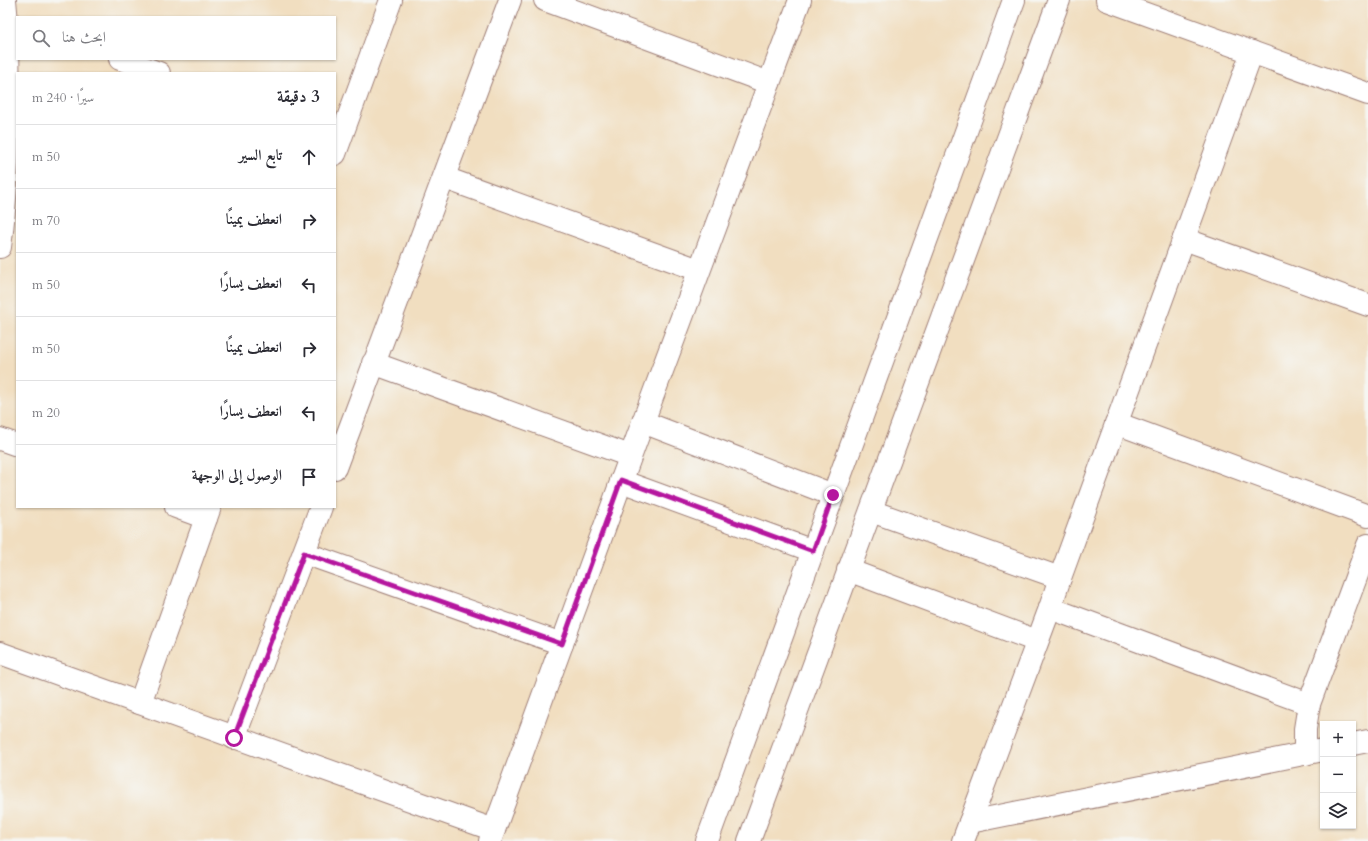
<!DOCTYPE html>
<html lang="ar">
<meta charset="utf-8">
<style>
:root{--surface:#fff;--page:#f7f7f7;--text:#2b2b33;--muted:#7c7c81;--line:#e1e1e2}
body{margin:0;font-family:Cardo,Amiri,serif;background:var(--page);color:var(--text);direction:rtl}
.controls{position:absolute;right:12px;bottom:12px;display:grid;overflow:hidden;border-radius:0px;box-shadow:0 1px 3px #0004}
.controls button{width:36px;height:36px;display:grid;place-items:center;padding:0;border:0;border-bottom:1px solid var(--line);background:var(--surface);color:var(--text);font:20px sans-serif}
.stop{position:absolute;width:12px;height:12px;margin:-9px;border:3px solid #b5179e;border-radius:50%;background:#fff}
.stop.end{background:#b5179e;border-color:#fff;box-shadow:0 1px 4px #0008}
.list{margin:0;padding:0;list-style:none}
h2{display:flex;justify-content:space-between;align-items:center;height:52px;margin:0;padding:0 16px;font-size:17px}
h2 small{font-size:13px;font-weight:400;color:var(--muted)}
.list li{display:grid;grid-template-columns:26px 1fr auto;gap:12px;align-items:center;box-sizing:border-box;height:64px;padding:0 16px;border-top:1px solid var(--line)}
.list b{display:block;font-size:15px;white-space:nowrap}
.list em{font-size:13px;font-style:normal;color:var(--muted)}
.icon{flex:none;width:22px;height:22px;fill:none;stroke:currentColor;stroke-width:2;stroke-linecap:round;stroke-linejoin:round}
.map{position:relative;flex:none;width:1368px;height:841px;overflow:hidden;direction:ltr}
.search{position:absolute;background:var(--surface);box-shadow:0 1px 3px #0004;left:16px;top:16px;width:320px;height:44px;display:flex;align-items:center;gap:10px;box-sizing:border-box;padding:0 14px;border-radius:0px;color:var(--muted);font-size:15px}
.panel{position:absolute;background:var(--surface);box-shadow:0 1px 3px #0004;left:16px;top:72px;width:320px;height:436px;border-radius:0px;direction:rtl}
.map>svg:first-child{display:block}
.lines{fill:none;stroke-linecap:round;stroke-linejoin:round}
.street-casing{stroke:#9e7e76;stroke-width:24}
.street{stroke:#fff;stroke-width:22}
.route{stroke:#b5179e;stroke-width:5}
</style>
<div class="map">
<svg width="1368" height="841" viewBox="0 0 1368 841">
<rect width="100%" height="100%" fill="#f6f6f2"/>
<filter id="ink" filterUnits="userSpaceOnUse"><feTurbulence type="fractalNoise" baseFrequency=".025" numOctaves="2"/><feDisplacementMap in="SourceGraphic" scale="8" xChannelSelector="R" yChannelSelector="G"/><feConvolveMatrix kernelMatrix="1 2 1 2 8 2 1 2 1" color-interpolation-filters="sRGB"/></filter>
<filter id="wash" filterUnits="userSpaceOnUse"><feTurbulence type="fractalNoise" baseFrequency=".012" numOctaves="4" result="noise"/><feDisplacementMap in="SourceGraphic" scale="16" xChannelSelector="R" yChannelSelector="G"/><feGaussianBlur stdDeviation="0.9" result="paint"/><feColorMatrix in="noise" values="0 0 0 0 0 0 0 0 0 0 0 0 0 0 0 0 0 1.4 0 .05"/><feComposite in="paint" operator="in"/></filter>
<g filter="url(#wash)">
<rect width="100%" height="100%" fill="#f1dec0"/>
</g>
<g filter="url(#ink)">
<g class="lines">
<g class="street-casing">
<g id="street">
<polyline points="545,0 769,83"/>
<polyline points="1107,0 1368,94"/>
<polyline points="120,59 159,73"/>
<polyline points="335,154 391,0"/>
<polyline points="445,178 699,270"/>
<polyline points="1184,239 1368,305"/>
<path d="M 0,247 C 6,202 8,158 8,113 C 9,75 9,37 5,0"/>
<polyline points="373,363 630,456"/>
<polyline points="643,422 833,495"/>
<polyline points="1116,423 1368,516"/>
<polyline points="0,439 17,445"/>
<path d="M 335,468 C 392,312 452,157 510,0"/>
<polyline points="621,481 813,551"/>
<polyline points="176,507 206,518"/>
<polyline points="871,511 1060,578"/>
<polyline points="304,553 562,644"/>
<polyline points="848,570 1037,641"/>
<polyline points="1050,608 1309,704"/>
<polyline points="0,653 494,830"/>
<polyline points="140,703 210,507"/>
<polyline points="234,738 321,507"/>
<polyline points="1353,744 1368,741"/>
<polyline points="1305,754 1305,729 1309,704 1368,545"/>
<polyline points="970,822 1323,750"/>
<polyline points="490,841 643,422 800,0"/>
<polyline points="707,841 1014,0"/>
<polyline points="749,841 1059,0"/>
<polyline points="963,841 1050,608 1060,578 1252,52"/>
</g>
</g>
<use href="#street" class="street"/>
</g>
</g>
<g class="lines" filter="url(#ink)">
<polyline class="route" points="234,738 304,553 562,644 621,480 813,551 833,495"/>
</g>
</svg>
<div class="controls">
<button>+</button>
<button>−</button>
<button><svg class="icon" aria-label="layers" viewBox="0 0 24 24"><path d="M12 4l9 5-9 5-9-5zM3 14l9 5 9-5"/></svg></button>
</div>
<div class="stop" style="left:234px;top:738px"></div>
<div class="stop end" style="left:833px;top:495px"></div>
<div class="search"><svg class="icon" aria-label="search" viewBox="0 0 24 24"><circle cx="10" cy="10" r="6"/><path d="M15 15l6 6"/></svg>ابحث هنا</div>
<section class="panel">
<h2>3 دقيقة<small>سيرًا · 240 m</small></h2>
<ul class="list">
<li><svg class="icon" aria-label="ahead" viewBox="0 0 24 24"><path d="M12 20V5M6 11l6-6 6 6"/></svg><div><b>تابع السير</b></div><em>50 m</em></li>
<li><svg class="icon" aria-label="right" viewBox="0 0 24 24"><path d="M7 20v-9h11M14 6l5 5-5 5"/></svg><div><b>انعطف يمينًا</b></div><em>70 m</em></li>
<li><svg class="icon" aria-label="left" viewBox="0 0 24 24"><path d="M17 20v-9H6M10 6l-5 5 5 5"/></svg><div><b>انعطف يسارًا</b></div><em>50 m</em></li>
<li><svg class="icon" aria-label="right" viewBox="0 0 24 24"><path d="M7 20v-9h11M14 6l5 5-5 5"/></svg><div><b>انعطف يمينًا</b></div><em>50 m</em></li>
<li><svg class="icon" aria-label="left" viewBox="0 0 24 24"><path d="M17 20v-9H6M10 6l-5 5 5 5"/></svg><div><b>انعطف يسارًا</b></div><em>20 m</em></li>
<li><svg class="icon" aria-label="arrive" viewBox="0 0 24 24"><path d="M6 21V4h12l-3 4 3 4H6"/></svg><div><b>الوصول إلى الوجهة</b></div></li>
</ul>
</section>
</div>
